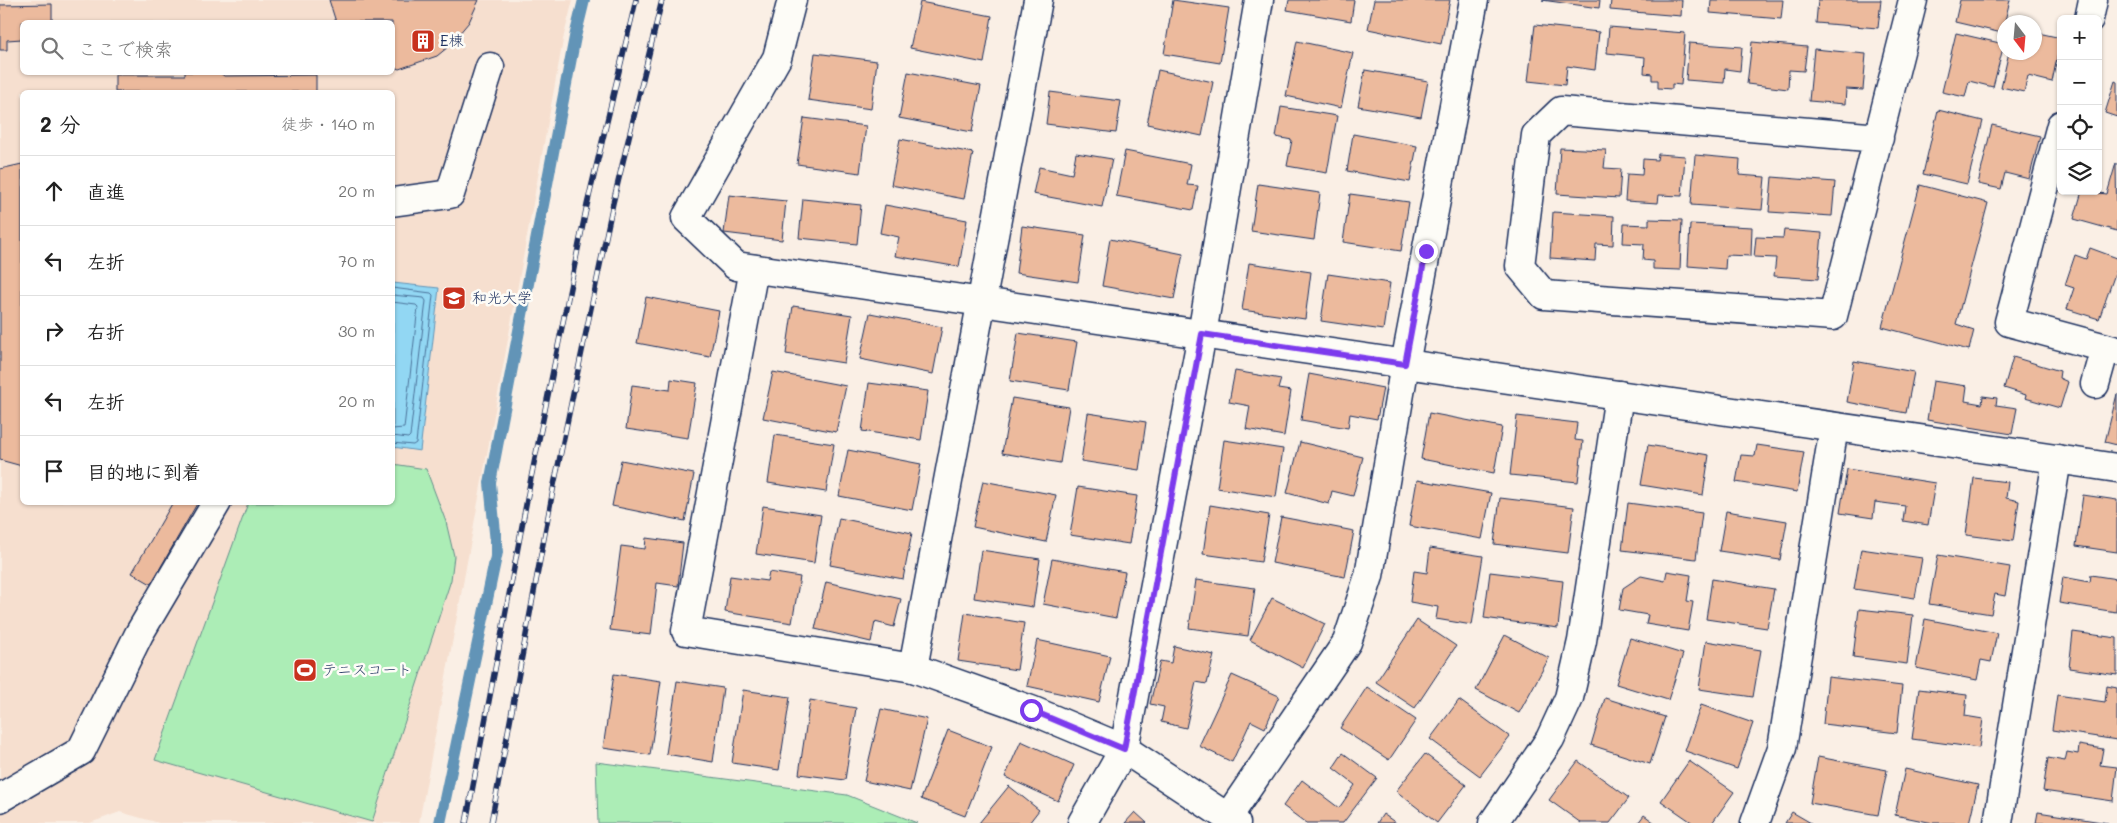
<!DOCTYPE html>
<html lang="ja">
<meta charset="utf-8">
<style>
:root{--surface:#fff;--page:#f6f6f6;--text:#222;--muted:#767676;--line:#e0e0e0}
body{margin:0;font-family:Mali,"Klee One",sans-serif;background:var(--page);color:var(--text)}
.controls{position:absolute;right:15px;top:15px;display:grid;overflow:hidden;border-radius:8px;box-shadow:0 1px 4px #0004}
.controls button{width:45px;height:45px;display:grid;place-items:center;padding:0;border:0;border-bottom:1px solid var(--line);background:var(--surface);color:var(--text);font:25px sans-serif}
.compass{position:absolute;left:1997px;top:15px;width:45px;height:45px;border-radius:50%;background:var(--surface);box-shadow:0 1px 4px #0004;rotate:164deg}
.stop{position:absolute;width:15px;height:15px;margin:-11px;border:4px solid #7c3aed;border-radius:50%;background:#fff}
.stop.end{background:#7c3aed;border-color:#fff;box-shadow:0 1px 5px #0008}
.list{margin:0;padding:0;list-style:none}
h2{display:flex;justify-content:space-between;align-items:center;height:65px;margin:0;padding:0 20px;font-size:21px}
h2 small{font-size:16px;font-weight:400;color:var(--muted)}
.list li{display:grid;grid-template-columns:32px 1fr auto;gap:15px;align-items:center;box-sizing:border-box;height:70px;padding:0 20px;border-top:1px solid var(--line)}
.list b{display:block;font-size:19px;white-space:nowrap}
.list em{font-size:16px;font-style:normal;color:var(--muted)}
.icon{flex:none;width:28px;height:28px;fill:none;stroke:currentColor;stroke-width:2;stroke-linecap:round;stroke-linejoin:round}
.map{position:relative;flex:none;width:2117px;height:823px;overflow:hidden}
.search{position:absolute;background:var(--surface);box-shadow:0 1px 4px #0004;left:20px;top:20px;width:375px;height:55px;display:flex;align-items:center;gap:12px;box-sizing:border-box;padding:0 18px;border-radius:8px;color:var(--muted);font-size:19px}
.panel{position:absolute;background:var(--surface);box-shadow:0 1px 4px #0004;left:20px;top:90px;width:375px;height:415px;border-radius:8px}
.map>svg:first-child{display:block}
.built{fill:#f6dfcf;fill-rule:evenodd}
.green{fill:#acedb6;stroke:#648e8a}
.water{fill:#92d7f3;stroke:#6294b7}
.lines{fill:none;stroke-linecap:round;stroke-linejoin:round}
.shore{stroke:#4b729a;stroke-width:1}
.stream{stroke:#6294b7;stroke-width:12}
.building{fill:#ecba9d;stroke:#1b2f5e}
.minor-casing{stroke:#1b2f5e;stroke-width:31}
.minor{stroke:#fdfcf7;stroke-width:28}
.rail-casing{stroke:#1b2f5e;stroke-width:5.5}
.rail{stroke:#fdfcf7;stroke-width:4;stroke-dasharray:11;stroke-linecap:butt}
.route{stroke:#7c3aed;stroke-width:6}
.labels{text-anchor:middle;stroke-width:5;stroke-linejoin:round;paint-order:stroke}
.poi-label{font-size:15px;fill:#1b2f5e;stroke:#fdfcf7;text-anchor:start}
</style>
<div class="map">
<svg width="2117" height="823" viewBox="0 0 2117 823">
<rect width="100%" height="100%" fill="#faefe5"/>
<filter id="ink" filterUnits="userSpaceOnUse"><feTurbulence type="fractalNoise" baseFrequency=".02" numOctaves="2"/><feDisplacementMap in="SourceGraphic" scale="10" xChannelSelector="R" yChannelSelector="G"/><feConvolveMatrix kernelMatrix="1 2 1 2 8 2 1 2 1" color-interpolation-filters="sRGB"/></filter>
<g filter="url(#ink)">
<path class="built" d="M 0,0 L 573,0 L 564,35 L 419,823 L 159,823 L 120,812 L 90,823 L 0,823 ZM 22,22 L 392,22 L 392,72 L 22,72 ZM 22,92 L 392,92 L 392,502 L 22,502 Z"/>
<g class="green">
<polygon points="393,464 426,469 446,522 454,556 451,580 372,822 155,760 248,503 392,502"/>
<polygon points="596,762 847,795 917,823 598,823"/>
</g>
<polygon class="water" points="393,283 439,288 420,451 393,447"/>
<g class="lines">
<g class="shore">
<polyline points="392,288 431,293 433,295 416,443 413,445 392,443"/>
<polyline points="392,295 424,298 426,301 410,436 408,438 392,436"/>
<polyline points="392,302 416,305 418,307 404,428 392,429"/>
</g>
<polyline class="stream" points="440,823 497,552 490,483 575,37 584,0"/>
</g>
<g class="building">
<polygon points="329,0 479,0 469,22 448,47 437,56 399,69 392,66 392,22 336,22"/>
<polygon points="1173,0 1229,8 1220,63 1164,54"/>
<polygon points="1289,0 1354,0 1351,21 1287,10"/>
<polygon points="1374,0 1450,0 1441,44 1368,29"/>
<polygon points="1542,0 1600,0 1599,8"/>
<polygon points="1611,0 1682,0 1681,16 1610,10"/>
<polygon points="1711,0 1783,0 1781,19 1710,13"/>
<polygon points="1818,0 1881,0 1878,28 1816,23"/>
<polygon points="1960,0 2010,0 2002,33 1955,22"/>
<polygon points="920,2 992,16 984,63 910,48"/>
<polygon points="52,4 52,22 22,22 22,39 7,40 7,50 0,50 0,5"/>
<polygon points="1535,25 1599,32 1595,70 1567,66 1565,85 1528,81"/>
<polygon points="1609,27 1685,33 1681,85 1672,84 1672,89 1658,88 1658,80 1652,80 1652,74 1644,73 1645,57 1607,53"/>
<polygon points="2034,32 2061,38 2052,82 2028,76 2024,92 2001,87 2009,52 2034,52"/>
<polygon points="1956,33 2004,44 1993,87 1969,81 1965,97 1942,92"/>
<polygon points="1297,41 1353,53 1341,108 1286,96"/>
<polygon points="1752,42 1807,47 1804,71 1789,70 1788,89 1747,84"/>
<polygon points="1689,43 1742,47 1740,71 1725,69 1724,83 1686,80"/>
<polygon points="1814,49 1866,54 1863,90 1846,89 1845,104 1809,101"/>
<polygon points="815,53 877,61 871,109 808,100"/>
<polygon points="1158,70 1213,82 1202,136 1147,124"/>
<polygon points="1365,70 1428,81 1421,117 1358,106"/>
<polygon points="185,72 219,72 224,76 316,75 316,92 115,92 115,75 185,75"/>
<polygon points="908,72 981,86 972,132 899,118"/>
<polygon points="2115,81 2117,82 2117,117 2105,113"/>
<polygon points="1050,92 1121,101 1116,133 1046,124"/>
<polygon points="1281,107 1337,116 1327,173 1287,166 1292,140 1276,137"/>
<polygon points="1938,110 1983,121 1967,184 1923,174"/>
<polygon points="804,118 866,126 860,173 797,164"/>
<polygon points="1992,125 2040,136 2029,179 2005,173 2001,189 1978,184"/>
<polygon points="1353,134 1417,146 1410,182 1347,171"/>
<polygon points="900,139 973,153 964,199 891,185"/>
<polygon points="1560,148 1606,150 1604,168 1621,169 1619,198 1557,194"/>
<polygon points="1125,151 1191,164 1187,185 1198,186 1193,210 1116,196"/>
<polygon points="1076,153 1112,159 1102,207 1033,194 1039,167 1072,174"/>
<polygon points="1658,154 1685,156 1682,196 1659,195 1658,203 1625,201 1627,174 1642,175 1643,159 1657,160"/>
<polygon points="1695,155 1740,159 1739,175 1765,177 1762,210 1691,205"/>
<polygon points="2116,163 2117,231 2074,219 2082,191 2107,194"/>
<polygon points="22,164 22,466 0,460 0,169"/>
<polygon points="1772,177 1835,182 1832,216 1769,212"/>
<polygon points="1258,184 1320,193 1314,240 1251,231"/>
<polygon points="1920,185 1988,203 1956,324 1974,330 1969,350 1882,327"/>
<polygon points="1350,194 1409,202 1401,251 1343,242"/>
<polygon points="729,195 786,201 782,240 724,233"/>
<polygon points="803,199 861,205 857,244 799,238"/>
<polygon points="885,205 967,220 959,267 895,256 899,237 880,233"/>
<polygon points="1553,212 1614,216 1613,245 1596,244 1595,261 1550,258"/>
<polygon points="1649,219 1682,220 1680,270 1653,269 1653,261 1643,260 1644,244 1623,243 1624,224 1649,225"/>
<polygon points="1690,224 1752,227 1751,256 1726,255 1725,269 1688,266"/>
<polygon points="1022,226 1085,235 1078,282 1016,273"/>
<polygon points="1784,230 1822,233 1818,279 1774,276 1776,258 1754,257 1756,237 1783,238"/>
<polygon points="1110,239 1183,254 1174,299 1102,286"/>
<polygon points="2090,248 2117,258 2117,268 2099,319 2067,309 2074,288 2065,285 2075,255 2086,259"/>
<polygon points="1249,263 1311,272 1305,319 1242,310"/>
<polygon points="1328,274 1390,283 1383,330 1321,321"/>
<polygon points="646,297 719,311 710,357 637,343"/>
<polygon points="793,306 852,315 844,363 786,354"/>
<polygon points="870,313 942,327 933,374 860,359"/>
<polygon points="1018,333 1077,342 1069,390 1010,381"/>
<polygon points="2013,357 2060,371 2059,378 2068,382 2060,408 2025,398 2026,395 2004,388"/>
<polygon points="1854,361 1914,372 1906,413 1847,402"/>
<polygon points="1235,371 1281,379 1278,389 1291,391 1284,436 1246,429 1250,406 1229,402"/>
<polygon points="773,372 846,386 836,432 763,418"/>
<polygon points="1309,374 1383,388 1377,419 1350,414 1348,428 1301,420"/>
<polygon points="671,379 697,383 688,438 626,429 632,385 670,390"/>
<polygon points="1933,381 1967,386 1965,401 1982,404 1983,396 1997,398 1996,405 2017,408 2012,434 1927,420"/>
<polygon points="869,383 928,391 921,440 862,431"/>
<polygon points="2117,394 2117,445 2105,442"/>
<polygon points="1012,398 1069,407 1060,463 1002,453"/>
<polygon points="1088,413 1146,422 1139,470 1081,461"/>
<polygon points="1429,413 1502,427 1494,473 1421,459"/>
<polygon points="1517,416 1577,423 1575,440 1583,441 1578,482 1510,475"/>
<polygon points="775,435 834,444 826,492 768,483"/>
<polygon points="1224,440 1283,449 1276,497 1217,488"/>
<polygon points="1300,442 1363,457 1353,496 1332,491 1329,504 1287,493"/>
<polygon points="1648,445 1709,455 1703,495 1641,485"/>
<polygon points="1757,445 1804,452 1797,492 1736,482 1741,455 1755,456"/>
<polygon points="848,450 921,464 912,510 839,496"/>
<polygon points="621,460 694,474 685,521 612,506"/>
<polygon points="1847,469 1935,483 1928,525 1903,521 1905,506 1875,502 1873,518 1840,513"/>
<polygon points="1974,478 2008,482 2006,498 2019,501 2013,541 1966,535"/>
<polygon points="1417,480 1491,493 1482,539 1409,526"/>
<polygon points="983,481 1056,495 1046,542 973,527"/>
<polygon points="1078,487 1137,496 1129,544 1070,535"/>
<polygon points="2083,495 2117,500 2117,552 2076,546"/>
<polygon points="1500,498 1574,507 1568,553 1494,544"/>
<polygon points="173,502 198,502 151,584 132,573"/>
<polygon points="1628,503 1702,513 1696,559 1622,550"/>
<polygon points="1210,505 1269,515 1261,562 1203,554"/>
<polygon points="763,506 821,515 814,563 756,554"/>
<polygon points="1726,511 1787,521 1780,560 1719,551"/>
<polygon points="1281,517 1354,531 1345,577 1272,563"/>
<polygon points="839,518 912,533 903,579 830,565"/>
<polygon points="646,538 683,543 678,586 657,583 651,635 610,630 621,546 645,549"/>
<polygon points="1430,548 1483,556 1472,625 1436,619 1438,607 1410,602 1414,571 1427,573"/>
<polygon points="1861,549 1922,558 1915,598 1854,589"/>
<polygon points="981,550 1040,559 1033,607 974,598"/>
<polygon points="1938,555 2010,567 2005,596 1995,594 1991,614 1929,604"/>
<polygon points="1052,559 1125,572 1116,618 1043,604"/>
<polygon points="1667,571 1691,575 1687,601 1693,602 1688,631 1646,624 1648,615 1619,610 1623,588 1641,576 1665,581"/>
<polygon points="769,572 800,577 792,623 725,612 730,576 767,581"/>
<polygon points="1490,572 1563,581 1558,628 1484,618"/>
<polygon points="2091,575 2117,579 2116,612 2059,603 2063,577 2090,582"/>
<polygon points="1712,579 1774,589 1767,628 1706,619"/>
<polygon points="1196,580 1255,588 1248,636 1189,628"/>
<polygon points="826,582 901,599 894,627 875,622 871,642 815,629"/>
<polygon points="1272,598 1325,624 1303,668 1250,640"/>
<polygon points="1859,609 1913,615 1907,664 1853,657"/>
<polygon points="965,613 1024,623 1017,670 958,661"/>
<polygon points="1925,619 1997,633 1991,662 1981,660 1977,680 1916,668"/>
<polygon points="1417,620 1456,646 1415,708 1376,682"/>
<polygon points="2073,632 2117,638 2117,675 2069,668"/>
<polygon points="1505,635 1549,658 1519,713 1476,690"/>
<polygon points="1630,638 1683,654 1668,700 1616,684"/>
<polygon points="1037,640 1110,656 1099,702 1027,686"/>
<polygon points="1706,641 1761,650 1753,697 1699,689"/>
<polygon points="1174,646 1214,655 1207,684 1196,682 1186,728 1161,722 1164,707 1150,704 1160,661 1171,663"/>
<polygon points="614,674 661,681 650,755 603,748"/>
<polygon points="1232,675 1279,696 1265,728 1251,721 1232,762 1199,746"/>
<polygon points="1828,677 1902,686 1897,733 1823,724"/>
<polygon points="677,681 723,688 713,762 666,754"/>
<polygon points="2107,686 2117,688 2117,740 2052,730 2057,695 2105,702"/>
<polygon points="1367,687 1416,720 1389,760 1340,728"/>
<polygon points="1919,689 1967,695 1965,716 1983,719 1979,748 1912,739"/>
<polygon points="743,690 790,697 779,770 732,763"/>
<polygon points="1605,698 1665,717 1650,764 1591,745"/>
<polygon points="810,700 856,708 845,780 799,774"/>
<polygon points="1459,700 1510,737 1480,776 1430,739"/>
<polygon points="1701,705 1753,723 1737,769 1685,751"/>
<polygon points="881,709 927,719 910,791 864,781"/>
<polygon points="948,730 992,747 965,816 921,799"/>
<polygon points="1021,741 1074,765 1058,801 1005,777"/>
<polygon points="2079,745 2103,749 2100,765 2117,767 2113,801 2043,791 2048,758 2065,761 2067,752 2078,754"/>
<polygon points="1343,753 1377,778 1343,823 1306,823 1283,806 1302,780 1339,808 1355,785 1333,768"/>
<polygon points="1425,754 1466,785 1437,823 1396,791"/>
<polygon points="1818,757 1887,770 1878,815 1810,803"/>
<polygon points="1578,761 1629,798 1610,823 1581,823 1549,800"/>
<polygon points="1689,761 1734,792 1712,823 1693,823 1661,801"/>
<polygon points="1905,769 1978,785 1969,823 1933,823 1895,815"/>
<polygon points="1009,786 1039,810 1029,823 979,823"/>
<polygon points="1135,812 1147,823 1125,823"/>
<polygon points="1792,812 1811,823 1785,823"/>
<polygon points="2038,812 2108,823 2036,823"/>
<polygon points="1383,814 1396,823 1377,823"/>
<polygon points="1644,815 1655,823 1638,823"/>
</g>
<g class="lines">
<g class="minor-casing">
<g id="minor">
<polyline points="792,0 777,58 686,218 736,266 2117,468"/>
<polyline points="2089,19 2093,0"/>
<polyline points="2061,125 2009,322 2117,351"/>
<polyline points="1879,138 1561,111 1536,135 1520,266 1544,295 1833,316 1913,0"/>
<polyline points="392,202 450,194 490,67"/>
<polyline points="754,269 686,631 913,668 1031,710 1124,749 1236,823"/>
<polyline points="2095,384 2105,348"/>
<polyline points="913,668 1038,0"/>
<polyline points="0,798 81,751 139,634 217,502"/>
<polyline points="1228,817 1347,642 1369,576 1405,364 1474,0"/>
<polyline points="1082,823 1124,749 1202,334 1259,0"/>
<polyline points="1493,823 1550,739 1569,698 1582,641 1619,395"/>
<polyline points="1755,823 1782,748 1834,427"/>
<polyline points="1998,823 2057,459"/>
</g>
</g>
<use href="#minor" class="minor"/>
<g class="rail-casing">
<g id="rail">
<polyline points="466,823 531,478 587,205 636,0"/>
<polyline points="491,823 553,490 613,203 662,0"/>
</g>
</g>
<use href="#rail" class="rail"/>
</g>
</g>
<g class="lines" filter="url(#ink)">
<polyline class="route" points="1031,710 1124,749 1202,334 1405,364 1426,251"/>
</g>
<defs>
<g id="building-square" transform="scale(1.25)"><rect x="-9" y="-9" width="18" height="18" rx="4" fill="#c8321e" stroke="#fdfcf7"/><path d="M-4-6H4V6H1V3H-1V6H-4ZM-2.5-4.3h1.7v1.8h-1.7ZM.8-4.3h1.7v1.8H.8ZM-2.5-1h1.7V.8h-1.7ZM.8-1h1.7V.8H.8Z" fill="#fff"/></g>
<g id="university-square" transform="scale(1.25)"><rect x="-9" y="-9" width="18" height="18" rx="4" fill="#c8321e" stroke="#fdfcf7"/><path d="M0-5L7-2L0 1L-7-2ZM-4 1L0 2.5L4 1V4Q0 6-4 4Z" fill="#fff"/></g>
<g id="stadium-square" transform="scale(1.25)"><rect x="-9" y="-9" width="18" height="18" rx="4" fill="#c8321e" stroke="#fdfcf7"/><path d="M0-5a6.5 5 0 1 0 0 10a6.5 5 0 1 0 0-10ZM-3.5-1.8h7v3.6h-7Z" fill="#fff"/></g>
</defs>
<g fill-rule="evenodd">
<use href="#building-square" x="423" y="41"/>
<use href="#university-square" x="454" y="298"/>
<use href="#stadium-square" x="305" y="670"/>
</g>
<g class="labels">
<g class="poi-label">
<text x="440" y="46">E棟</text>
<text x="472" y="303">和光大学</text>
<text x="322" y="675">テニスコート</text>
</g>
</g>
</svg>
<div class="controls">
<button>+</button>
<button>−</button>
<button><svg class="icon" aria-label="locate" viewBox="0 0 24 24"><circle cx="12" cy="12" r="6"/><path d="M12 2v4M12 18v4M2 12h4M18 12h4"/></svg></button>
<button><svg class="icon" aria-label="layers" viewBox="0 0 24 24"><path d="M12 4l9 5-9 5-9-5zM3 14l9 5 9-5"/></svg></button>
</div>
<svg class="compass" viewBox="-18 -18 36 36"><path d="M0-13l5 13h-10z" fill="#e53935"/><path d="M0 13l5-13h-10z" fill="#767676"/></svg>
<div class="stop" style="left:1031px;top:710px"></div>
<div class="stop end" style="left:1426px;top:251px"></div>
<div class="search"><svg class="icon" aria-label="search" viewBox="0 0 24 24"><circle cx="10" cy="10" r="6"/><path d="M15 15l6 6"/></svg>ここで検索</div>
<section class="panel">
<h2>2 分<small>徒歩 · 140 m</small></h2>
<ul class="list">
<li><svg class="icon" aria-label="ahead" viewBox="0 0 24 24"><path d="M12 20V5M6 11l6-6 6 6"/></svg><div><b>直進</b></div><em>20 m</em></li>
<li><svg class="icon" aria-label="left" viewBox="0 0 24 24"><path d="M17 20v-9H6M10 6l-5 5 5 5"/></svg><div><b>左折</b></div><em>70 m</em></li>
<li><svg class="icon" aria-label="right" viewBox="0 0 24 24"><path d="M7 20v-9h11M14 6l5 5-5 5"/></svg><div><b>右折</b></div><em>30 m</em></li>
<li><svg class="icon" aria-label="left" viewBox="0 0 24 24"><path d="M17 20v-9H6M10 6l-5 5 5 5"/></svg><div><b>左折</b></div><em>20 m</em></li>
<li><svg class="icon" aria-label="arrive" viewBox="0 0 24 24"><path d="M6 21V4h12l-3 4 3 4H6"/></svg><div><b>目的地に到着</b></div></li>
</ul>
</section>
</div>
